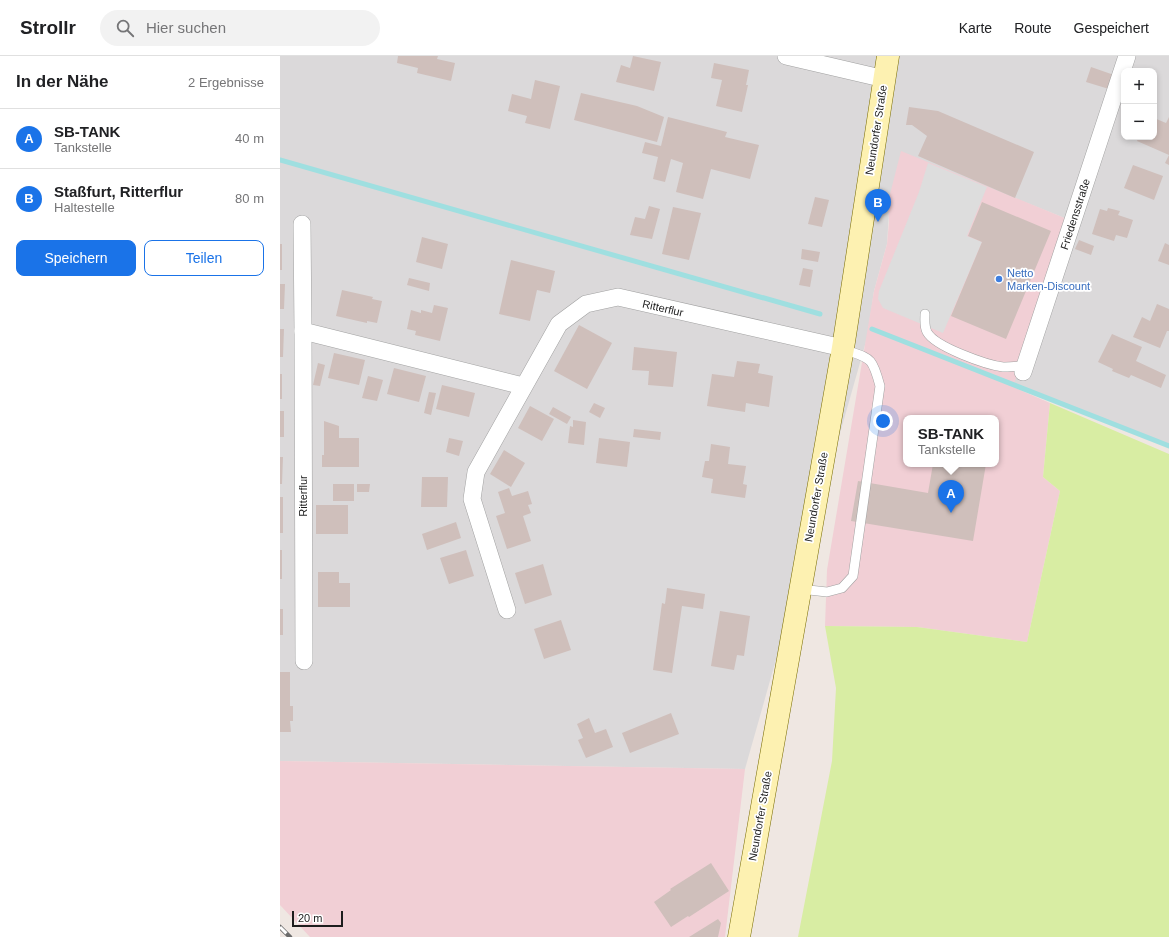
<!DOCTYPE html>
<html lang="de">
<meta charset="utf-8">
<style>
:root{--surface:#fff;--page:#f2f2f2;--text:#202124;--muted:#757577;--line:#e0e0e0;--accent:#1a73e8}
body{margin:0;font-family:Helvetica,sans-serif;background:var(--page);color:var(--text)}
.controls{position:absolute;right:12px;top:12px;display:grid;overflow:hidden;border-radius:8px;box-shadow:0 2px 6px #0003}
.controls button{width:36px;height:36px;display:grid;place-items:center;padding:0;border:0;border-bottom:1px solid var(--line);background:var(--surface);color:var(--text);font:20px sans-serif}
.scale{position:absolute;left:12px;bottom:10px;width:51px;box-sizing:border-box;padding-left:4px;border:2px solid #1d1d1d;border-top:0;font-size:11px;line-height:14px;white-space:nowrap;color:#1d1d1d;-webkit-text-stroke:3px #fff;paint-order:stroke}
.you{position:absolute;left:603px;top:365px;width:14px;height:14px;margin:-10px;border:3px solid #fff;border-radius:50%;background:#1a73e8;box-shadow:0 0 0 6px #1a73e833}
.badge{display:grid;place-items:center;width:26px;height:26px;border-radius:50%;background:var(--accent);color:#fff;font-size:13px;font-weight:700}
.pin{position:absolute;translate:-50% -33px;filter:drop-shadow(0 1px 2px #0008)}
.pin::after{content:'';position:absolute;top:21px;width:14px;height:12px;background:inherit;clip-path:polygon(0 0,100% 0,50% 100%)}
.popup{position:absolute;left:623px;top:359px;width:96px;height:52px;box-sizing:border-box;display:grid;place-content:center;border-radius:8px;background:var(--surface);filter:drop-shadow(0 1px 3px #0005);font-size:13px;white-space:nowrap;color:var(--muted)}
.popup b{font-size:15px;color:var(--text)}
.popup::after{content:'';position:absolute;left:50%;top:100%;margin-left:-8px;border:8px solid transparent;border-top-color:var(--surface)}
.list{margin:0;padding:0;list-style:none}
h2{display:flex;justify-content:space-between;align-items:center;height:52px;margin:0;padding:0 16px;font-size:17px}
h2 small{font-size:13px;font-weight:400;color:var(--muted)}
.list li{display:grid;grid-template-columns:26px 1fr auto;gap:12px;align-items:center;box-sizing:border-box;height:60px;padding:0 16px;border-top:1px solid var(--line)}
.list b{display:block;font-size:15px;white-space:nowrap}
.list p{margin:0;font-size:13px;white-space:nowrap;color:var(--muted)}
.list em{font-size:13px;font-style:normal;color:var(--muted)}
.actions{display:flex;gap:8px;padding:12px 16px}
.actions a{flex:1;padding:9px 0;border:1px solid var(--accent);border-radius:8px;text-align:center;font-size:14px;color:var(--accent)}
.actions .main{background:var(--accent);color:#fff}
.icon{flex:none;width:22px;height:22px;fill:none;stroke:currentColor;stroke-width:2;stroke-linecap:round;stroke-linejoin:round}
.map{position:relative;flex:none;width:889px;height:881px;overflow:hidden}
header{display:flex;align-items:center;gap:24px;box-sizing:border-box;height:56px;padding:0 20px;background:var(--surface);border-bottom:1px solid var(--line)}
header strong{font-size:19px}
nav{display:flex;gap:22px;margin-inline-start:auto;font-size:14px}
.search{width:280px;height:36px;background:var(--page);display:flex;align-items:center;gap:10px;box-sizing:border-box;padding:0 14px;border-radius:22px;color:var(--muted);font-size:15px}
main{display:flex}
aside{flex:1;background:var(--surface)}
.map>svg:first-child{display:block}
.residential{fill:#dbd9da;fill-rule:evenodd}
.commercial{fill:#f1cfd5;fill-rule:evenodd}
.grass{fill:#d8eda3}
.parking{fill:#ddd}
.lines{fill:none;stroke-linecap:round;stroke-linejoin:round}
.stream{stroke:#9fdfe0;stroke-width:5}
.building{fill:#cfbfbb}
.service-casing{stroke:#a1a1a1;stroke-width:10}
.minor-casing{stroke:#a1a1a1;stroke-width:18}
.secondary-casing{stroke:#776a00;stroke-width:23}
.service{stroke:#fff;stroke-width:9}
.minor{stroke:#fff;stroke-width:17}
.secondary{stroke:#fdf1b1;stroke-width:22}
.rail-casing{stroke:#6b6b6b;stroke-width:4.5}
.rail{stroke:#fff;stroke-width:3;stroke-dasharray:9;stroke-linecap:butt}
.shop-dot{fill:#3f7fe0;stroke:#fff;stroke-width:1.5}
.labels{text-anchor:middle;stroke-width:3.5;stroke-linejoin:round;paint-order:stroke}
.street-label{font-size:11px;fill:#1d1d1d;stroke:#fff}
.shop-label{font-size:11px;fill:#366cbe;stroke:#fff;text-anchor:start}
</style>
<header>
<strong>Strollr</strong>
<div class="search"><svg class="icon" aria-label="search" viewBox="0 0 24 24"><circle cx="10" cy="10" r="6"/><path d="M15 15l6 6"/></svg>Hier suchen</div>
<nav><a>Karte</a><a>Route</a><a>Gespeichert</a></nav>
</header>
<main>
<aside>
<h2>In der Nähe<small>2 Ergebnisse</small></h2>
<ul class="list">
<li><span class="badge">A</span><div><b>SB-TANK</b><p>Tankstelle</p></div><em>40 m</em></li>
<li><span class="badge">B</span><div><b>Staßfurt, Ritterflur</b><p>Haltestelle</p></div><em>80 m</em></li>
</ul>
<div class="actions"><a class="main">Speichern</a><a>Teilen</a></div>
</aside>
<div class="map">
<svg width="889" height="881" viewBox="0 0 889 881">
<rect width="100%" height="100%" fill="#efe7e2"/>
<path class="residential" d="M 0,0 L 889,0 L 889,388 L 732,331 L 787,163 L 735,142 L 609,156 L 607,188 L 594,235 L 587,282 L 465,713 L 0,705 ZM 844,15 L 874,15 L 874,81 L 844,81 Z"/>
<g class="commercial">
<path d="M 621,95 L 787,163 L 733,331 L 770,347 L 763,421 L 780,435 L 747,586 L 637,571 L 545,570 L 547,514 L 594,235 L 607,188 L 609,166 L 608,146 ZM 626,362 L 716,362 L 716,408 L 626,408 Z"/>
<polygon points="0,705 465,713 445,881 30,881 0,849"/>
</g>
<polygon class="grass" points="770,347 889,398 889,881 518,881 552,705 556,632 545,570 637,571 747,586 780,435 763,421"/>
<polygon class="parking" points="648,107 707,131 687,180 702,186 663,277 603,252 598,243 599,235 639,136"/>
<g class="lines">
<g class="stream">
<polyline points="0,104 540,258"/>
<polyline points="592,273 889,390"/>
</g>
</g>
<g class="building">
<polygon points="118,0 158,0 157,3 175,7 171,25 137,17 138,12 117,7"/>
<polygon points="353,0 381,6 374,35 336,26 341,9 350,12"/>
<polygon points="434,7 469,14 466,29 468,29 462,56 436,50 442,24 431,22"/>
<polygon points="811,11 834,19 829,33 806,26"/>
<polygon points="255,24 280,30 270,73 245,67 247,60 228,55 232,38 251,43"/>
<polygon points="301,37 357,50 384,61 377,86 294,64"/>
<polygon points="629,51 658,55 754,96 735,142 638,100 647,80 632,69 626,69"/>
<polygon points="388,61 447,76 445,81 479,89 470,123 431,113 423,143 396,136 403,107 391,103 385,126 373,123 378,101 362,97 365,86 381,90"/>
<polygon points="889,61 889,109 885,107 889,99 857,85 859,81 874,81 874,62 886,67"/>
<polygon points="853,109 883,120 874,144 844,132"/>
<polygon points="535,141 549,144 542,171 528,168"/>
<polygon points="702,146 771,175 726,283 671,260 702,186 688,180"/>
<polygon points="369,150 380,153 372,183 350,179 355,161 365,163"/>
<polygon points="393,151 421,157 409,204 382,198"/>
<polygon points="828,152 840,155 838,159 853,164 847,182 836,179 834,185 812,178 820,153 827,155"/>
<polygon points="142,181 168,188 162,213 136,206"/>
<polygon points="799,184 814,190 811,199 795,193"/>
<polygon points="885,187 889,189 889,209 878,205"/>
<rect x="0" y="188" width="2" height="26"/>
<polygon points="522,193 540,196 538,206 521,203"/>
<polygon points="231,204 275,215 270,237 257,234 250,265 219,258"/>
<polygon points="523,212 533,214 530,231 519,229"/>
<polygon points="129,222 150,227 149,235 127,229"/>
<polygon points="0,228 5,228 4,253 0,253"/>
<polygon points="62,234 93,241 92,243 102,245 97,267 87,265 87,267 56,260"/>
<polygon points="877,248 889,253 889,275 887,275 880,292 853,281 862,261 870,265"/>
<polygon points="154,249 168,252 160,285 135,279 136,275 127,273 131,254 141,257 141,254 152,257"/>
<polygon points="299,269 332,287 307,333 274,315"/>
<polygon points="0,273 4,273 3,301 0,301"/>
<polygon points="832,278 862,291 856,305 886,319 881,332 851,319 849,322 832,315 833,313 818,306"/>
<polygon points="354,291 397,296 393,331 368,329 369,315 352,314"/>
<polygon points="54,297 85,304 79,329 48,322"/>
<polygon points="457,305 480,308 478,317 493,320 489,351 466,347 465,356 427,350 432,318 454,321"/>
<polygon points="38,307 45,309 40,330 33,329"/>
<polygon points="114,312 146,320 139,346 107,338"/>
<rect x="0" y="318" width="2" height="25"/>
<polygon points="88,320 103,324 97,345 82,342"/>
<polygon points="162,329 195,337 189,361 156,353"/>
<polygon points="149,336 156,337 151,359 144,357"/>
<polygon points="314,347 325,352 320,362 309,356"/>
<polygon points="250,350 274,363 262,385 238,372"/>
<polygon points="273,351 291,361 287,368 269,358"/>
<rect x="0" y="355" width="4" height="26"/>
<polygon points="293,364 306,366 304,389 288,387 290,370 293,371"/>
<polygon points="44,365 59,370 59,382 79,382 79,411 42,411 42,399 44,399"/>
<polygon points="354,373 381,376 380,384 353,381"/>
<polygon points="169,382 183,385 179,400 166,396"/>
<polygon points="319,382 350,386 347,411 316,407"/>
<polygon points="431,388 450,391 448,408 466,410 463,428 467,429 465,442 431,437 433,423 422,421 425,405 429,405"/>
<polygon points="224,394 245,407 231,431 210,418"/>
<polygon points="0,401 3,401 2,428 0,428"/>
<polygon points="653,408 706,408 693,485 571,465 578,425 648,437"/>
<polygon points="142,421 168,421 167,451 141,451"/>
<rect x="53" y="428" width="21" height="17"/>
<polygon points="77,428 90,428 89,436 77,436"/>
<polygon points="229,432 232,440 248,435 252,448 248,449 251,457 243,460 251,485 227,493 216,460 225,457 218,436"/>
<rect x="0" y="441" width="3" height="36"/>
<rect x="36" y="449" width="32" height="29"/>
<polygon points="176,466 181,482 147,494 142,478"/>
<rect x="0" y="494" width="2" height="29"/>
<polygon points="186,494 194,520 169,528 160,502"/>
<polygon points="263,508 272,539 245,548 235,517"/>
<polygon points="38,516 59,516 59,527 70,527 70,551 38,551"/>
<polygon points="387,532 425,538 423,553 402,550 392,617 373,614 382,547 385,548"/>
<rect x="0" y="553" width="3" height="26"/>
<polygon points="440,555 470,560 464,600 457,599 454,614 431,610"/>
<polygon points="281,564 291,594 264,603 254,573"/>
<polygon points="0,616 10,616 10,650 13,650 13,665 10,665 11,676 0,676"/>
<polygon points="391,657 399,678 350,697 342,677"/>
<polygon points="309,662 315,677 326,673 333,691 306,702 298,684 303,682 297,668"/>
<polygon points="431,807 449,835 409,861 408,860 391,871 374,846 391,834 390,833"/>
<polygon points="438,863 441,867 438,881 409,881"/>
</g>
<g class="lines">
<g class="service-casing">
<g id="service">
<path d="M 645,258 C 645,264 644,270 647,276 C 655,291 707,309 723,311 C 730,311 738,310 745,310"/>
<path d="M 520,533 L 547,536 L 562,532 L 573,520 L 600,330 C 592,300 591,303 563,293"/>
</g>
</g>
<g class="minor-casing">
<g id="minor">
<polyline points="506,0 605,23"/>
<polyline points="22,168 23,275 243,330"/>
<polyline points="23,275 24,605"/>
<polyline points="743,316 847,0"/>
<polyline points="227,554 192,443 196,416 279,268 306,248 338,241 563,292"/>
</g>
</g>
<g class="secondary-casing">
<polyline id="secondary" points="459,881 563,292 608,0"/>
</g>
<use href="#service" class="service"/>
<use href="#minor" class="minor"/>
<use href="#secondary" class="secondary"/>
<g class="rail-casing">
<polyline id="rail" points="0,871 10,881"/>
</g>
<use href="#rail" class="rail"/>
</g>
<circle class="shop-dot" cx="719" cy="223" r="4"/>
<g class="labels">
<g class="street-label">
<text transform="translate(596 74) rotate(-81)" y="4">Neundorfer Straße</text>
<text transform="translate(795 158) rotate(-72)" y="4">Friedensstraße</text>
<text transform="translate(383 252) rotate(13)" y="4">Ritterflur</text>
<text transform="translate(23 440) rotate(-90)" y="4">Ritterflur</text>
<text transform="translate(536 441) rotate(-80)" y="4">Neundorfer Straße</text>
<text transform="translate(480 760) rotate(-80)" y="4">Neundorfer Straße</text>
</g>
<g class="shop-label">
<text x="727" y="221">Netto<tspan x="727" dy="13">Marken-Discount</tspan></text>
</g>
</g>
</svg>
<div class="controls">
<button>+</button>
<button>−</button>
</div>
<div class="scale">20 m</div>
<div class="you"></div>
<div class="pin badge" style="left:671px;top:457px">A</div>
<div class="popup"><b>SB-TANK</b>Tankstelle</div>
<div class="pin badge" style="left:598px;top:166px">B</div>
</div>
</main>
